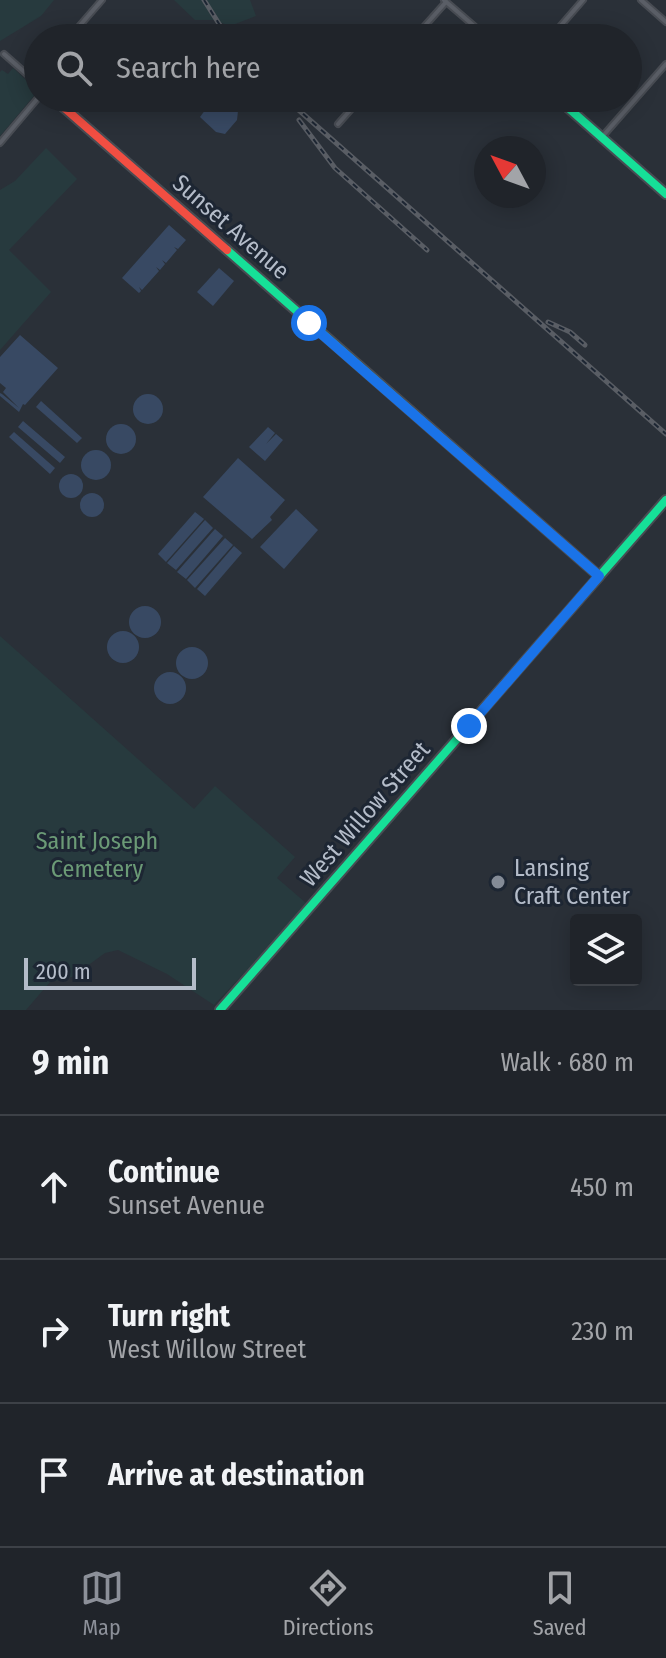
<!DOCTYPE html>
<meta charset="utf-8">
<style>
:root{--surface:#20242a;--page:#282c32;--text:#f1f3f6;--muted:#a2a4a8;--line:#3d4147;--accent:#8c9099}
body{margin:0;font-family:"Fira Sans Condensed",sans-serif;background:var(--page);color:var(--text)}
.controls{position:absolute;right:24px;bottom:24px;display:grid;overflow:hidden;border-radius:8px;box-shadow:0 4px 20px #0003}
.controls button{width:72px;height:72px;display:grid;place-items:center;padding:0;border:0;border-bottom:2px solid var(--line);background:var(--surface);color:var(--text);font:40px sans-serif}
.compass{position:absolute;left:474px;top:136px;width:72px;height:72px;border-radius:50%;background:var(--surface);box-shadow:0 4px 20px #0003;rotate:311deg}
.scale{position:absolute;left:24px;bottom:20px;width:172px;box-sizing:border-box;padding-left:8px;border:4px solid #b4bcc9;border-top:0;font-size:22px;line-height:28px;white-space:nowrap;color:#b4bcc9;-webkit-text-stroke:6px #1d2633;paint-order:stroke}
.stop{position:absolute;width:24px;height:24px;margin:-18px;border:6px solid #1a73e8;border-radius:50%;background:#fff}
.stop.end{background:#1a73e8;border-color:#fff;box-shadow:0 2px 8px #0008}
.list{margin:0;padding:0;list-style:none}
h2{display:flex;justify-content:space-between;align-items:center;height:104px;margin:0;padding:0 32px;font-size:34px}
h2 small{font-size:26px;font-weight:400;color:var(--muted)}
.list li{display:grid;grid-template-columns:52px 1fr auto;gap:24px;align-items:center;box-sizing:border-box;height:144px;padding:0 32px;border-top:2px solid var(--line)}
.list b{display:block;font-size:30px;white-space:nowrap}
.list p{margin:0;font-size:26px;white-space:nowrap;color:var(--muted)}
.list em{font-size:26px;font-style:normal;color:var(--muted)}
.icon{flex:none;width:44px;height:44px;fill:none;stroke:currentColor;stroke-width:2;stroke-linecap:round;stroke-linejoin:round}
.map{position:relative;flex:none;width:666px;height:1010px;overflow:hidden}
.search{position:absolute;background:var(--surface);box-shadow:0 4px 20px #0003;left:24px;right:24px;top:24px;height:88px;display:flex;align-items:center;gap:20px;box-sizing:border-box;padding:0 28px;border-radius:44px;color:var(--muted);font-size:30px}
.sheet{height:536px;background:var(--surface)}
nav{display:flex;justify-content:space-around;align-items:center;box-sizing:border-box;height:112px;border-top:2px solid var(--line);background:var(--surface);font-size:22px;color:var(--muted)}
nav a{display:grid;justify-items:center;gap:4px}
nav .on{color:var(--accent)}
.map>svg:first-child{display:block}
.green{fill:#273a3e}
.water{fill:#384963}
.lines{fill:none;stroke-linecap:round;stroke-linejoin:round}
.street-casing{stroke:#484c53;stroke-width:8}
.fast-casing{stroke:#484c53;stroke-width:12}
.jam-casing{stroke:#484c53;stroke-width:12}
.street{stroke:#5a5e66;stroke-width:4}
.fast{stroke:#16e098;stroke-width:8}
.jam{stroke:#f24e42;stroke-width:8}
.rail-casing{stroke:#595d64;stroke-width:5}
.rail{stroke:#1d2633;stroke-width:2;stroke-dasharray:6;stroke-linecap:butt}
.route{stroke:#1a73e8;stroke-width:10}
.poi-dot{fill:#848b96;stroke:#1d2633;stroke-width:3}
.labels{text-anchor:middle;stroke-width:6;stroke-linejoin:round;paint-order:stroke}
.street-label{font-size:24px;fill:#b4bcc9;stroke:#1d2633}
.park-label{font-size:24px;fill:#6b9a76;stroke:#1d2633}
.poi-label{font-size:24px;fill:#b4bcc9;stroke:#1d2633;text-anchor:start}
</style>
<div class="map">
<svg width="666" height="1010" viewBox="0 0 666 1010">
<rect width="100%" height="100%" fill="#2a3038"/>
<g class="green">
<polygon points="0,0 54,0 41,16 0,41"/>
<polygon points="174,0 250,0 256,16 230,26 214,20 195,20"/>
<polygon points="13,68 38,91 0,136 0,72 2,70 8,74"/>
<polygon points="46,148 77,179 9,250 51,292 0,350 0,190 15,181"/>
<polygon points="0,636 194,809 215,786 295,857 277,878 306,903 247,970 214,1005 167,974 118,950 105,953 72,977 50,982 26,1010 0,1010"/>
</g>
<g class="water">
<polygon points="214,98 229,98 238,111 237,120 225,134 216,132 200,117"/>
<polygon points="169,225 186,240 178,249 174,247 177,250 166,263 162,260 165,264 160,270 156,267 159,271 142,290 139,287 141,291 139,293 122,278"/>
<polygon points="219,268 234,281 213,306 197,292"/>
<polygon points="20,335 58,368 25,405 23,404 19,412 0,396 0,393 2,394 19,408 3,392 6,388 0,383 0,357"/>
<circle cx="148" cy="409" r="15"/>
<polygon points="41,401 82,438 77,443 36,407"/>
<polygon points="23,421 65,457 60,463 18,427"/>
<circle cx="121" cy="439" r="15"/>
<polygon points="268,427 275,433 266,444 276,434 283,440 265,461 249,447"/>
<polygon points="14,432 55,468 50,474 9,437"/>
<circle cx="96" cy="465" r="15"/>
<polygon points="238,458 285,500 270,517 272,520 252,539 203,497"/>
<circle cx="71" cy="486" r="12"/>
<circle cx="92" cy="505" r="12"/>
<polygon points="296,509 318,530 284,569 260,547"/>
<polygon points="195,512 204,519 166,562 158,554"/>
<polygon points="205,520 213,528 176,570 167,563"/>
<polygon points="215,529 223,536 186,579 177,572"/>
<polygon points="225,538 233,545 195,588 187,580"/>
<polygon points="234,546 242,553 205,596 197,589"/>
<circle cx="145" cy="622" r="16"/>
<circle cx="123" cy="647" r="16"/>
<circle cx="192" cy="663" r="16"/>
<circle cx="170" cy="688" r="16"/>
</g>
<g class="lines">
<g class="street-casing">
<g id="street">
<polyline points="444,0 488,38"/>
<polyline points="641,0 666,22"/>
<polyline points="69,38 102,0"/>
<polyline points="414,38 446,2"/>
<polyline points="550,38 583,0"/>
<polyline points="4,54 38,84"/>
<polyline points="338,124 361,98"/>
<polyline points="602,137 666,64"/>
<polyline points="0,143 38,98"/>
</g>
</g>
<g class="fast-casing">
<g id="fast">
<polyline points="557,98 666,194"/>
<polyline points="227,250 599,576"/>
<polyline points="220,1010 666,500"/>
</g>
</g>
<g class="jam-casing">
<polyline id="jam" points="53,98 227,250"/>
</g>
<use href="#street" class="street"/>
<use href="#fast" class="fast"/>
<use href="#jam" class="jam"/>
<g class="rail-casing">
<g id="rail">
<polyline points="204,0 228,38"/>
<polyline points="285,98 666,434"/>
<polyline points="299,120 335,168 427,250"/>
<polyline points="548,322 570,332 585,345"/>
</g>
</g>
<use href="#rail" class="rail"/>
</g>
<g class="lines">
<polyline class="route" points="309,323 599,576 469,726"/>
</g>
<circle class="poi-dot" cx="498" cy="882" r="8"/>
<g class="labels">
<g class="street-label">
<text transform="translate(231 227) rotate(41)" y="8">Sunset Avenue</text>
<text transform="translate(365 814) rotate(-49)" y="8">West Willow Street</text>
</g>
<g class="park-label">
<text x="97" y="849">Saint Joseph<tspan x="97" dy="28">Cemetery</tspan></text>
</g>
<g class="poi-label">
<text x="514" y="876">Lansing<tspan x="514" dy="28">Craft Center</tspan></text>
</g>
</g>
</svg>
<div class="controls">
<button><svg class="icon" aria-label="layers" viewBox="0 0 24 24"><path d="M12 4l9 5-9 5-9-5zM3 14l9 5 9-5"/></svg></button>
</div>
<svg class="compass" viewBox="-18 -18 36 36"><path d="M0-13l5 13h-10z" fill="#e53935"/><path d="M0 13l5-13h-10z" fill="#a2a4a8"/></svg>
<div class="scale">200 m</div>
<div class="stop" style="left:309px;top:323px"></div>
<div class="stop end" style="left:469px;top:726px"></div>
<div class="search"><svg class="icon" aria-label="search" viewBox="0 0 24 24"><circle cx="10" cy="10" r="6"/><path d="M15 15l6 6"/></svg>Search here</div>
</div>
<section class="sheet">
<h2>9 min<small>Walk · 680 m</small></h2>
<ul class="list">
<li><svg class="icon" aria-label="ahead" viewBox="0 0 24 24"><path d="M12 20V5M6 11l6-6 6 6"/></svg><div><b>Continue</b><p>Sunset Avenue</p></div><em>450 m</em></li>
<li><svg class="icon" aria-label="right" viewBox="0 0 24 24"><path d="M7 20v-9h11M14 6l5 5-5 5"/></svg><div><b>Turn right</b><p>West Willow Street</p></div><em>230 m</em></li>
<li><svg class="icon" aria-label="arrive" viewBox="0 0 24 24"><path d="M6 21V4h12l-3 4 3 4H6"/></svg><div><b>Arrive at destination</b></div></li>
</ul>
</section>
<nav>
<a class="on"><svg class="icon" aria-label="map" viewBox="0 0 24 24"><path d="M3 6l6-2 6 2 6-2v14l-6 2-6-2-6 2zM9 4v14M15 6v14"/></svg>Map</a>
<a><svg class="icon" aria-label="directions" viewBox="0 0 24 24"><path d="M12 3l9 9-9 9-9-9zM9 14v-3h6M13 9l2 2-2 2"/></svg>Directions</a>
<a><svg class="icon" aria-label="saved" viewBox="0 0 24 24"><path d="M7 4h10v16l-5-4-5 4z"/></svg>Saved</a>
</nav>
